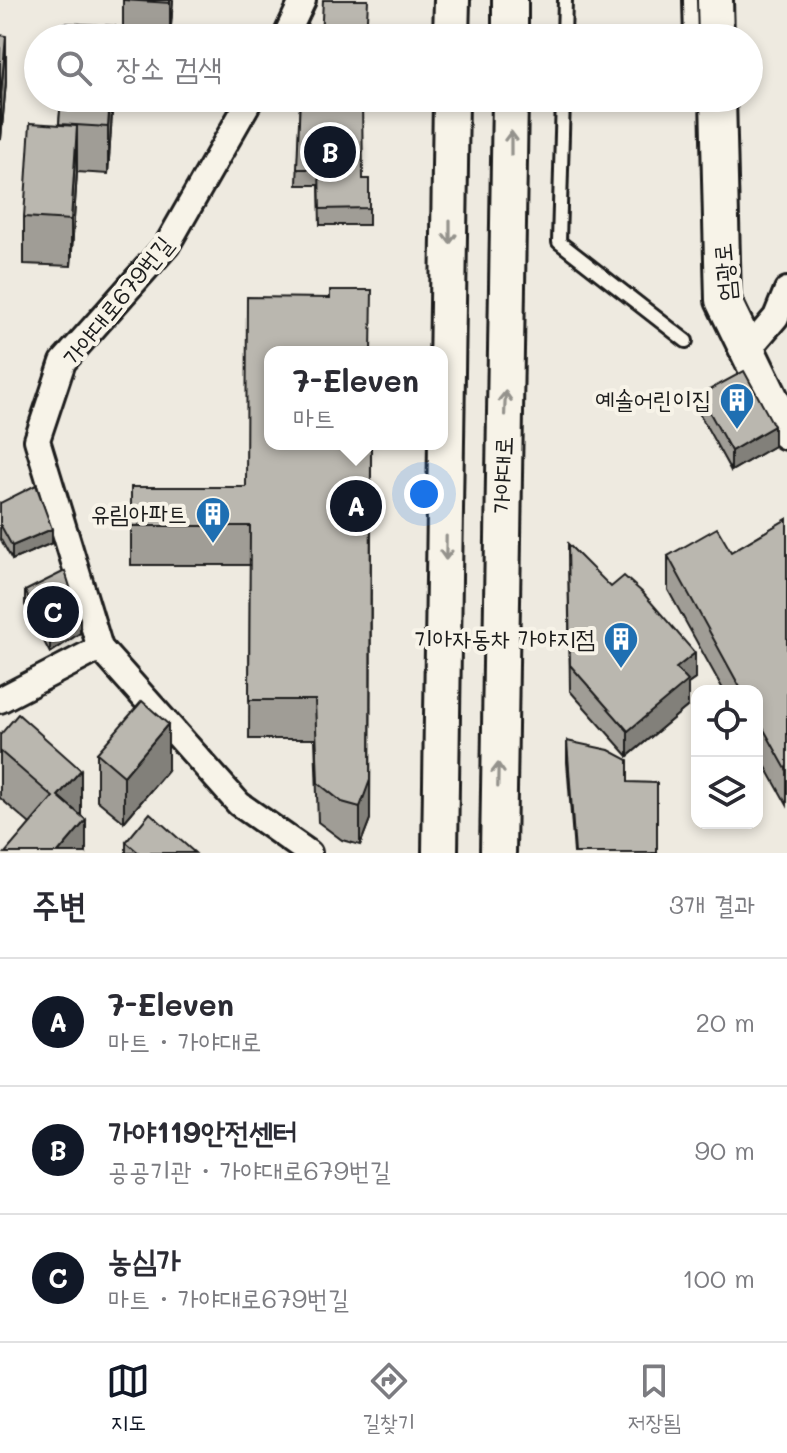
<!DOCTYPE html>
<html lang="ko">
<meta charset="utf-8">
<style>
:root{--surface:#fff;--page:#f2f2f3;--text:#2b2b33;--muted:#7c7c81;--line:#e1e1e2;--accent:#111827}
body{margin:0;font-family:Mali,"Poor Story",sans-serif;background:var(--page);color:var(--text)}
.controls{position:absolute;right:24px;bottom:24px;display:grid;overflow:hidden;border-radius:16px;box-shadow:0 4px 12px #0003}
.controls button{width:72px;height:72px;display:grid;place-items:center;padding:0;border:0;border-bottom:2px solid var(--line);background:var(--surface);color:var(--text);font:40px sans-serif}
.you{position:absolute;left:424px;top:494px;width:28px;height:28px;margin:-20px;border:6px solid #fff;border-radius:50%;background:#1a73e8;box-shadow:0 0 0 12px #1a73e833}
.badge{display:grid;place-items:center;width:52px;height:52px;border-radius:50%;background:var(--accent);color:#fff;font-size:26px;font-weight:700}
.pin{position:absolute;translate:-50% -50%;border:4px solid #fff;box-shadow:0 2px 8px #0006}
.popup{position:absolute;left:264px;top:346px;width:184px;height:104px;box-sizing:border-box;display:grid;place-content:center;border-radius:16px;background:var(--surface);filter:drop-shadow(0 2px 6px #0005);font-size:26px;white-space:nowrap;color:var(--muted)}
.popup b{font-size:30px;color:var(--text)}
.popup::after{content:'';position:absolute;left:50%;top:100%;margin-left:-16px;border:16px solid transparent;border-top-color:var(--surface)}
.list{margin:0;padding:0;list-style:none}
h2{display:flex;justify-content:space-between;align-items:center;height:104px;margin:0;padding:0 32px;font-size:34px}
h2 small{font-size:26px;font-weight:400;color:var(--muted)}
.list li{display:grid;grid-template-columns:52px 1fr auto;gap:24px;align-items:center;box-sizing:border-box;height:128px;padding:0 32px;border-top:2px solid var(--line)}
.list b{display:block;font-size:30px;white-space:nowrap}
.list p{margin:0;font-size:26px;white-space:nowrap;color:var(--muted)}
.list em{font-size:26px;font-style:normal;color:var(--muted)}
.icon{flex:none;width:44px;height:44px;fill:none;stroke:currentColor;stroke-width:2;stroke-linecap:round;stroke-linejoin:round}
.map{position:relative;flex:none;width:787px;height:853px;overflow:hidden}
.search{position:absolute;background:var(--surface);box-shadow:0 4px 12px #0003;left:24px;right:24px;top:24px;height:88px;display:flex;align-items:center;gap:20px;box-sizing:border-box;padding:0 28px;border-radius:44px;color:var(--muted);font-size:30px}
.sheet{height:488px;background:var(--surface)}
nav{display:flex;justify-content:space-around;align-items:center;box-sizing:border-box;height:112px;border-top:2px solid var(--line);background:var(--surface);font-size:22px;color:var(--muted)}
nav a{display:grid;justify-items:center;gap:4px}
nav .on{color:var(--accent)}
.map>svg:first-child{display:block}
.lines{fill:none;stroke-linecap:round;stroke-linejoin:round}
.lane-casing{stroke:#1c1c1c;stroke-width:18}
.street-casing{stroke:#1c1c1c;stroke-width:30}
.secondary-casing{stroke:#1c1c1c;stroke-width:40}
.lane{stroke:#f7f3e8;stroke-width:12}
.street{stroke:#f7f3e8;stroke-width:24}
.secondary{stroke:#f7f3e8;stroke-width:34}
.wall{fill:#a09d96;stroke:#1c1c1c;stroke-width:2}
.shaded-wall{fill:#82807a;stroke:#1c1c1c;stroke-width:2}
.building{fill:#bab7af;stroke:#1c1c1c;stroke-width:2}
.oneway{stroke:#94928c}
.labels{text-anchor:middle;stroke-width:8;stroke-linejoin:round;paint-order:stroke}
.street-label{font-size:24px;fill:#1c1c1c;stroke:#f7f3e8}
.poi-label{font-size:24px;fill:#1c1c1c;stroke:#f7f3e8;text-anchor:end}
</style>
<div class="map">
<svg width="787" height="853" viewBox="0 0 787 853">
<rect width="100%" height="100%" fill="#eeeae0"/>
<filter id="ink" filterUnits="userSpaceOnUse"><feTurbulence type="fractalNoise" baseFrequency=".0125" numOctaves="2"/><feDisplacementMap in="SourceGraphic" scale="16" xChannelSelector="R" yChannelSelector="G"/><feConvolveMatrix kernelMatrix="1 2 1 2 8 2 1 2 1" color-interpolation-filters="sRGB"/></filter>
<g filter="url(#ink)">
<g class="lines">
<g class="lane-casing">
<g id="lane">
<polyline points="690,0 691,38"/>
<polyline points="564,38 565,0"/>
<polyline points="563,98 559,242 686,341"/>
</g>
</g>
<g class="street-casing">
<g id="street">
<polyline points="285,38 303,0"/>
<polyline points="251,98 167,245 63,362 37,440 100,648 239,804 309,853"/>
<polyline points="747,351 776,317 787,290"/>
<polyline points="0,700 100,648"/>
</g>
</g>
<g class="secondary-casing">
<g id="secondary">
<polyline points="510,0 510,38"/>
<polyline points="715,0 716,38"/>
<polyline points="451,38 452,0"/>
<polyline points="718,98 723,300 787,432"/>
<polyline points="440,853 451,98"/>
<polyline points="498,853 510,98"/>
</g>
</g>
<use href="#lane" class="lane"/>
<use href="#street" class="street"/>
<use href="#secondary" class="secondary"/>
</g>
<g class="wall">
<polygon points="123,0 173,0 170,38 123,38"/>
<polygon points="0,35 6,82 1,139 0,139"/>
<polygon points="61,98 113,98 108,174 77,172 71,266 24,264 24,217 59,125"/>
<polygon points="300,98 363,179 369,179 369,225 320,225 319,185 297,185"/>
<polygon points="700,395 774,446 731,471 700,415"/>
<polygon points="371,444 370,819 360,845 342,840 318,822 315,739 249,739 250,565 131,565 131,487 246,487"/>
<polygon points="0,503 52,543 12,560 0,538"/>
<polygon points="787,519 787,805 757,751 757,691 724,691 668,590 668,556 731,552"/>
<polygon points="568,544 695,679 688,684 688,706 628,756 570,691"/>
<polygon points="25,591 80,633 50,653 25,605"/>
<polygon points="0,735 81,816 86,853 30,824 0,798"/>
<polygon points="567,741 628,782 657,853 574,853 567,762"/>
<polygon points="97,753 168,770 124,822 97,800"/>
<polygon points="126,842 195,853 126,853"/>
</g>
<g class="shaded-wall">
<polygon points="170,0 173,0 170,38"/>
<polygon points="6,36 6,82 1,139 1,93"/>
<polygon points="110,98 113,98 108,174 108,127"/>
<polygon points="77,126 77,172 71,266 71,220"/>
<polygon points="774,426 774,446 731,471 731,451"/>
<polygon points="371,444 370,819 360,845 360,807"/>
<polygon points="52,529 52,543 12,560 12,546"/>
<polygon points="80,619 80,633 50,653 50,639"/>
<polygon points="695,653 695,679 688,684 688,706 628,756 628,731 676,668"/>
<polygon points="168,724 168,770 124,822 124,776"/>
<polygon points="81,770 81,816 58,796"/>
<polygon points="86,820 86,853 58,853"/>
</g>
<g class="building">
<polygon points="123,0 170,0 170,3"/>
<polygon points="323,0 368,0 366,38 321,38"/>
<polygon points="65,23 115,26 114,38 64,38"/>
<polygon points="0,35 6,36 1,93 0,93"/>
<polygon points="61,98 110,98 108,127 59,124"/>
<polygon points="300,98 362,98 363,179 369,179 369,208 320,209 319,169 297,169"/>
<polygon points="30,123 77,126 71,220 24,217"/>
<polygon points="330,290 372,290 371,352 270,352 270,444 371,444 370,780 360,807 342,802 318,783 315,700 249,700 250,526 131,526 131,487 246,487 247,297 330,298"/>
<polygon points="744,371 774,426 731,451 700,395"/>
<polygon points="36,485 52,529 12,546 0,524 0,503"/>
<polygon points="787,519 787,771 757,717 757,691 742,691 668,556 717,528 731,552"/>
<polygon points="568,544 611,587 624,576 643,593 695,653 676,668 688,681 628,731 570,665"/>
<polygon points="65,571 80,619 50,639 25,591"/>
<polygon points="142,701 168,724 124,776 97,753"/>
<polygon points="18,714 81,770 58,796 86,820 58,853 5,853 53,797 0,751 0,735"/>
<polygon points="567,741 609,750 628,760 628,782 657,783 657,853 575,853"/>
<polygon points="150,813 195,853 139,853 126,842"/>
</g>
<defs><path id="oneway-shaft" d="M-6 0H5M1.5-3L5.5 0L1.5 3" fill="none" stroke-width="1.6" stroke-linecap="round" stroke-linejoin="round" transform="scale(2)"/></defs>
<g class="oneway">
<use href="#oneway-shaft" transform="translate(511 143) rotate(-90)"/>
<use href="#oneway-shaft" transform="translate(450 232) rotate(90)"/>
<use href="#oneway-shaft" transform="translate(505 403) rotate(-88)"/>
<use href="#oneway-shaft" transform="translate(446 548) rotate(91)"/>
<use href="#oneway-shaft" transform="translate(498 775) rotate(-89)"/>
</g>
</g>
<defs>
<g id="building-pin" transform="scale(1.8)"><path d="M0 17L-7.5 6A9.5 9.5 0 1 1 7.5 6Z" fill="#1f6fb2" stroke="#f7f3e8"/><path d="M-4-6H4V6H1V3H-1V6H-4ZM-2.5-4.3h1.7v1.8h-1.7ZM.8-4.3h1.7v1.8H.8ZM-2.5-1h1.7V.8h-1.7ZM.8-1h1.7V.8H.8Z" fill="#fff"/></g>
</defs>
<g fill-rule="evenodd">
<use href="#building-pin" x="737" y="400"/>
<use href="#building-pin" x="213" y="514"/>
<use href="#building-pin" x="621" y="639"/>
</g>
<g class="labels">
<g class="street-label">
<text transform="translate(725 272) rotate(-95)" y="8">엄광로</text>
<text transform="translate(118 301) rotate(-51)" y="8">가야대로679번길</text>
<text transform="translate(503 475) rotate(-88)" y="8">가야대로</text>
</g>
<g class="poi-label">
<text x="711" y="408">예솔어린이집</text>
<text x="187" y="522">유림아파트</text>
<text x="595" y="647">기아자동차 가야지점</text>
</g>
</g>
</svg>
<div class="controls">
<button><svg class="icon" aria-label="locate" viewBox="0 0 24 24"><circle cx="12" cy="12" r="6"/><path d="M12 2v4M12 18v4M2 12h4M18 12h4"/></svg></button>
<button><svg class="icon" aria-label="layers" viewBox="0 0 24 24"><path d="M12 4l9 5-9 5-9-5zM3 14l9 5 9-5"/></svg></button>
</div>
<div class="you"></div>
<div class="pin badge" style="left:356px;top:506px">A</div>
<div class="popup"><b>7-Eleven</b>마트</div>
<div class="pin badge" style="left:330px;top:152px">B</div>
<div class="pin badge" style="left:53px;top:612px">C</div>
<div class="search"><svg class="icon" aria-label="search" viewBox="0 0 24 24"><circle cx="10" cy="10" r="6"/><path d="M15 15l6 6"/></svg>장소 검색</div>
</div>
<section class="sheet">
<h2>주변<small>3개 결과</small></h2>
<ul class="list">
<li><span class="badge">A</span><div><b>7-Eleven</b><p>마트 · 가야대로</p></div><em>20 m</em></li>
<li><span class="badge">B</span><div><b>가야119안전센터</b><p>공공기관 · 가야대로679번길</p></div><em>90 m</em></li>
<li><span class="badge">C</span><div><b>농심가</b><p>마트 · 가야대로679번길</p></div><em>100 m</em></li>
</ul>
</section>
<nav>
<a class="on"><svg class="icon" aria-label="map" viewBox="0 0 24 24"><path d="M3 6l6-2 6 2 6-2v14l-6 2-6-2-6 2zM9 4v14M15 6v14"/></svg>지도</a>
<a><svg class="icon" aria-label="directions" viewBox="0 0 24 24"><path d="M12 3l9 9-9 9-9-9zM9 14v-3h6M13 9l2 2-2 2"/></svg>길찾기</a>
<a><svg class="icon" aria-label="saved" viewBox="0 0 24 24"><path d="M7 4h10v16l-5-4-5 4z"/></svg>저장됨</a>
</nav>
